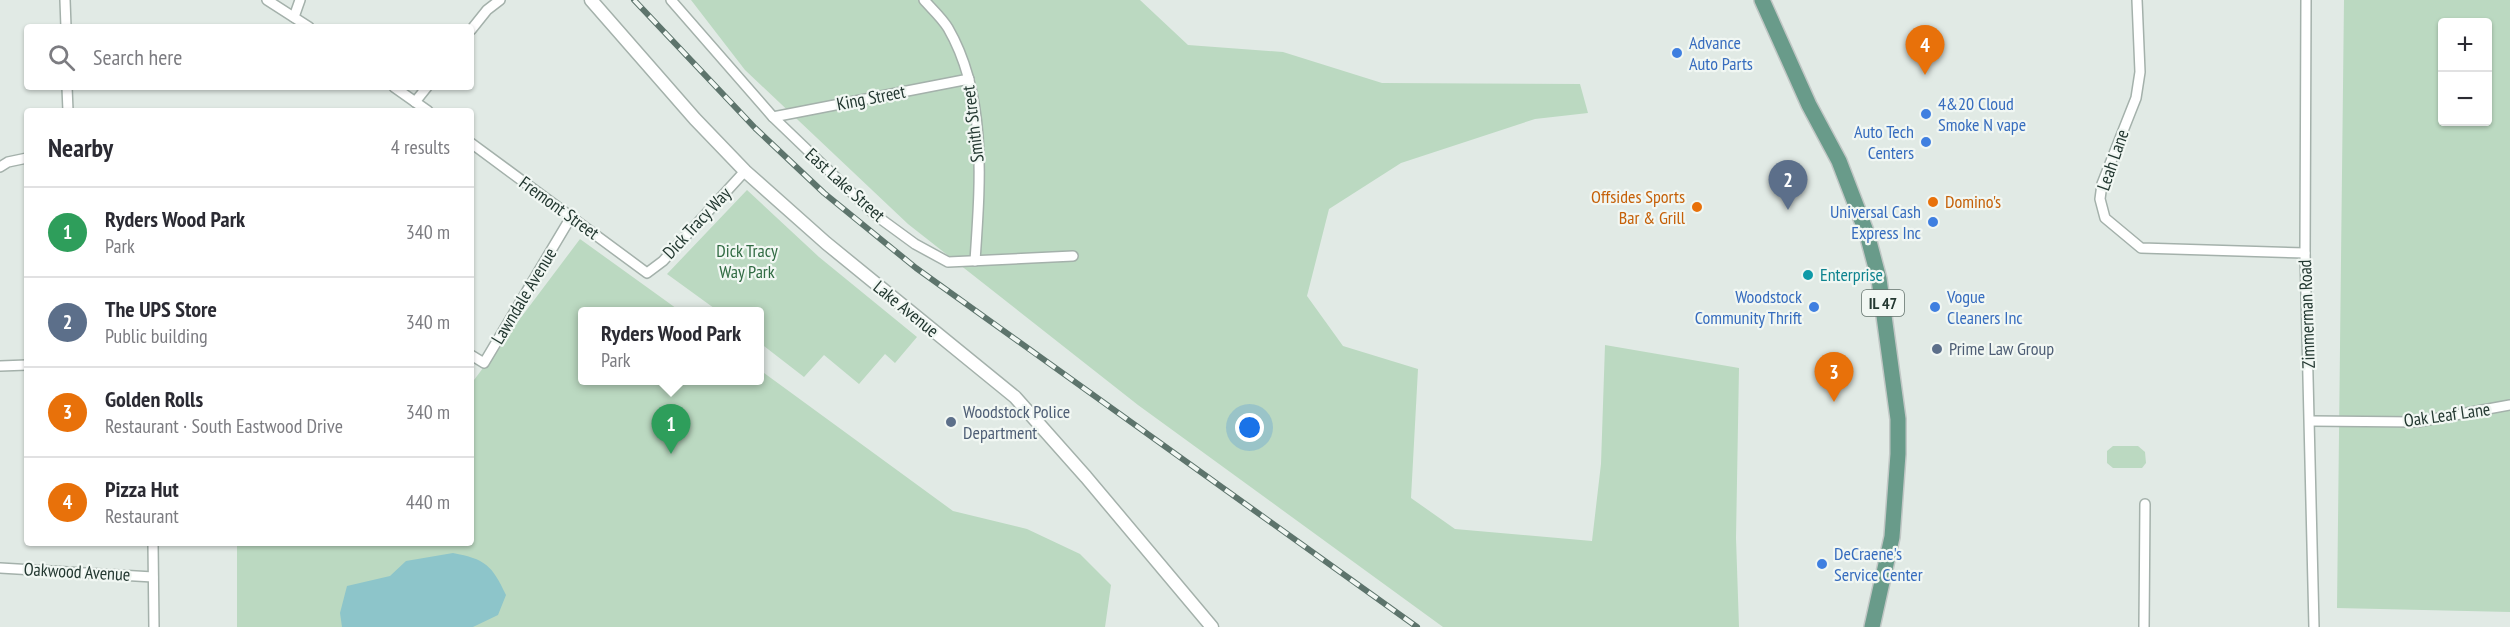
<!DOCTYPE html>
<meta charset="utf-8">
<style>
:root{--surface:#fff;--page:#f2f2f3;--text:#2b2b33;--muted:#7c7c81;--line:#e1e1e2;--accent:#111827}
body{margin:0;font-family:"PT Sans Narrow",sans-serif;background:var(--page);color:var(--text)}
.controls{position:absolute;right:18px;top:18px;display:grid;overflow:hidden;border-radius:6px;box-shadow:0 2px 4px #0004}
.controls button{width:54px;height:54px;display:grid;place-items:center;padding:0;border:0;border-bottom:2px solid var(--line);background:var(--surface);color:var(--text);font:30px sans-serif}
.you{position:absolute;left:1250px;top:428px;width:21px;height:21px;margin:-15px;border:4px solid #fff;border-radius:50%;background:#1a73e8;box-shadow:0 0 0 9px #1a73e833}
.badge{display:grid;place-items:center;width:39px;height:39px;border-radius:50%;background:var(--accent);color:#fff;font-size:20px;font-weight:700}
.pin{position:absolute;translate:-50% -50px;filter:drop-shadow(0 2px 3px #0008)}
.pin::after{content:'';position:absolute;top:32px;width:21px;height:18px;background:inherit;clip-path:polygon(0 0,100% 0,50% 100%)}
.popup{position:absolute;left:578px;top:307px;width:186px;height:78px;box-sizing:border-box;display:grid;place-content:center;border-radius:6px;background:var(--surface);filter:drop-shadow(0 2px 4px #0005);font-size:20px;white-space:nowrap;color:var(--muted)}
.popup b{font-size:22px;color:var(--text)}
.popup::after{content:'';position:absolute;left:50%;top:100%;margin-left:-12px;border:12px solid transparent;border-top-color:var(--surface)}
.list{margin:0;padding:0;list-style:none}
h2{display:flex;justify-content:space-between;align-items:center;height:78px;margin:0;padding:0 24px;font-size:26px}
h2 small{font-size:20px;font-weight:400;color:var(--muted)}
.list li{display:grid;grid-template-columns:39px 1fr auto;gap:18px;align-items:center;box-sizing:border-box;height:90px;padding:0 24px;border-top:2px solid var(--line)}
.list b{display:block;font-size:22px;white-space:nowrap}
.list p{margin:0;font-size:20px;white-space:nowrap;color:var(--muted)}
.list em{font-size:20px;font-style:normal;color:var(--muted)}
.icon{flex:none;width:33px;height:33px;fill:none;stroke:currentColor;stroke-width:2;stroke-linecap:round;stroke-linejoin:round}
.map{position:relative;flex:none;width:2510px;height:627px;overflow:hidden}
.search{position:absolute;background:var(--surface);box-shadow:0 2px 4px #0004;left:24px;top:24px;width:450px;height:66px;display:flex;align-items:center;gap:15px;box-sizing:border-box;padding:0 21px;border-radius:6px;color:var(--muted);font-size:22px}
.panel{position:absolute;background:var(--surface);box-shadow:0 2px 4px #0004;left:24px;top:108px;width:450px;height:438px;border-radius:6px}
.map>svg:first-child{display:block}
.green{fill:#bbd9c1;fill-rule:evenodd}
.water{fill:#8dc5ca}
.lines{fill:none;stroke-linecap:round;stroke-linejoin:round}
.minor-casing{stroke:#a4b1ab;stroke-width:12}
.tertiary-casing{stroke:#a4b1ab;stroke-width:15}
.primary-casing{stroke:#c1c7c5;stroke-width:18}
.minor{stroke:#fff;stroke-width:9}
.tertiary{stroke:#fff;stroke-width:12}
.primary{stroke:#699b8a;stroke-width:15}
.rail-casing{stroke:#5d746c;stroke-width:6}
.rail{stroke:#f1f7f3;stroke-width:4;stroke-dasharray:11;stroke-linecap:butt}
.shop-dot{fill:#3f7fe0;stroke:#f1f7f3;stroke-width:2}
.food-dot{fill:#e8710a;stroke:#f1f7f3;stroke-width:2}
.culture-dot{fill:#0f9aa8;stroke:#f1f7f3;stroke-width:2}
.service-dot{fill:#5c6f8a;stroke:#f1f7f3;stroke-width:2}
.labels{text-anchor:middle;stroke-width:4.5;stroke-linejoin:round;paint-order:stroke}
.shield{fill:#f1f7f3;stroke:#61716b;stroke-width:1.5}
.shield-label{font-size:16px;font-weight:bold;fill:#233831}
.shop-label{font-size:18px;fill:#366cbe;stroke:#f1f7f3;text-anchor:start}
.street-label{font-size:18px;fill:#233831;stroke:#f1f7f3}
.food-label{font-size:18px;fill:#c56008;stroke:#f1f7f3;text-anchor:end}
.park-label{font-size:18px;fill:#316b43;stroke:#f1f7f3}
.culture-label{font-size:18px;fill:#0d838f;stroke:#f1f7f3;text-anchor:start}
.service-label{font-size:18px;fill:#4e5e75;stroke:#f1f7f3;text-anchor:start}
</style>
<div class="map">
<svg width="2510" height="627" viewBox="0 0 2510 627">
<rect width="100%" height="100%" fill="#e1eae5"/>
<g class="green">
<polygon points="691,0 1140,0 1188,45 1283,52 1382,83 1580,84 1588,113 1535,119 1401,163 1329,209 1307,296 1343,346 1418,369 1411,498 1455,529 1592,541 1601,464 1605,345 1739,368 1736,538 1739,627 1443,627 1138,405 908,224 745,70"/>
<path d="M 2344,0 L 2510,0 L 2510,612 L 2337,608 ZM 2442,22 L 2488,22 L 2488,122 L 2442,122 Z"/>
<polygon points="747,190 819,257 917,337 895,363 885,354 859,384 824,355 804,377 760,343 760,312 718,311 667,274"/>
<polygon points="580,239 680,311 582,312 582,380 760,380 760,370 953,511 1027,529 1080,554 1111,585 1105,627 237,627 237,543 471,543 471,384"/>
<polygon points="2113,446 2138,446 2145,452 2146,463 2142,468 2113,468 2107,463 2107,451"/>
</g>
<path class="water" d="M 453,553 C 485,559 492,565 506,595 L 498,615 L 473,627 L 342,627 L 340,613 L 347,586 L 390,576 L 406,561 Z"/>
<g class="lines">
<g class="minor-casing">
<g id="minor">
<polyline points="65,0 66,27"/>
<polyline points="267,0 309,27"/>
<polyline points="671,0 773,117 874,214 915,244 948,262 1073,256"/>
<path d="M 924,0 C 932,9 942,18 948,28 C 988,97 980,185 975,261"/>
<polyline points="2137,0 2140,72 2136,98 2102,184 2100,199 2105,218 2141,248 2305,253"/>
<polyline points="2306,0 2305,253 2314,627"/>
<polyline points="294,17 300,0"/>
<polyline points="471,30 487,10 500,0"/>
<polyline points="67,87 68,111"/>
<polyline points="394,87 428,111"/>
<polyline points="415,102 427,87"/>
<polyline points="773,117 969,79"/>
<polyline points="471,143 647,273 663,261 745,171"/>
<polyline points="0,167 8,162 27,158"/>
<polyline points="471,355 484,363 571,217"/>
<polyline points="0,366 27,365"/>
<polyline points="2311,421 2417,422 2510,405"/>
<polyline points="153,543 154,627"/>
<polyline points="0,568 153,577"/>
<polyline points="2144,627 2145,504"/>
</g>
</g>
<g class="tertiary-casing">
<polyline id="tertiary" points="591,0 695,119 745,171 826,243 1015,397 1086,477 1212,627"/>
</g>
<g class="primary-casing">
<polyline id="primary" points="1762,0 1809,105 1839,161 1867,234 1879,279 1898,419 1898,454 1892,537 1872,627"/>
</g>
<use href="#minor" class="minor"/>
<use href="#tertiary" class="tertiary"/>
<use href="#primary" class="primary"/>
<g class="rail-casing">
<polyline id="rail" points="634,0 755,128 824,193 916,268 1417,627"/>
</g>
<use href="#rail" class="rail"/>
</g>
<g class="shop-dot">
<circle cx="1677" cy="53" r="6"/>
<circle cx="1926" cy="114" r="6"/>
<circle cx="1926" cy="142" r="6"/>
<circle cx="1933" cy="222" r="6"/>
<circle cx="1814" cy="307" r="6"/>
<circle cx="1935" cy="307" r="6"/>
<circle cx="1822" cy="564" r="6"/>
</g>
<g class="food-dot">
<circle cx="1933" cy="202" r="6"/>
<circle cx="1697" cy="207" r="6"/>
</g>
<circle class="culture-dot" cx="1808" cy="275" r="6"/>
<g class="service-dot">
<circle cx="1937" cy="349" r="6"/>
<circle cx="951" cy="422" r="6"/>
</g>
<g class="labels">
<rect class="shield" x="1862" y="290" width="42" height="26" rx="4.5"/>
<g class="shield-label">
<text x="1883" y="309">IL 47</text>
</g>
<g class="shop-label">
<text x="1689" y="49">Advance<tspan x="1689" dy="21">Auto Parts</tspan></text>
<text x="1938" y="110">4&amp;20 Cloud<tspan x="1938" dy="21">Smoke N vape</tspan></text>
<text x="1914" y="138" text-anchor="end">Auto Tech<tspan x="1914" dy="21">Centers</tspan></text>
<text x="1921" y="218" text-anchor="end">Universal Cash<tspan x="1921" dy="21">Express Inc</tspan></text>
<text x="1802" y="303" text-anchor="end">Woodstock<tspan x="1802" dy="21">Community Thrift</tspan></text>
<text x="1947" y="303">Vogue<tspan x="1947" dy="21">Cleaners Inc</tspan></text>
<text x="1834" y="560">DeCraene's<tspan x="1834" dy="21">Service Center</tspan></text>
</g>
<g class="street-label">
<text transform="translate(871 98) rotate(-11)" y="6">King Street</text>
<text transform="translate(973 124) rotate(-97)" y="6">Smith Street</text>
<text transform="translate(2113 160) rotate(-71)" y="6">Leah Lane</text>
<text transform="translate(845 185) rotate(42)" y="6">East Lake Street</text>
<text transform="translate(559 208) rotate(36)" y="6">Fremont Street</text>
<text transform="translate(697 223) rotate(-47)" y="6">Dick Tracy Way</text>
<text transform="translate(524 296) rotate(-59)" y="6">Lawndale Avenue</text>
<text transform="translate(906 309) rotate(39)" y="6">Lake Avenue</text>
<text transform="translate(2307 314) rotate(-92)" y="6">Zimmerman Road</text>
<text transform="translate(2447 415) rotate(-8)" y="6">Oak Leaf Lane</text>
<text transform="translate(77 572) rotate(3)" y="6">Oakwood Avenue</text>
</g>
<g class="food-label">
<text x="1685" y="203">Offsides Sports<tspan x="1685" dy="21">Bar &amp; Grill</tspan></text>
<text x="1945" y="208" text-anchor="start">Domino's</text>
</g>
<g class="park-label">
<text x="747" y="257">Dick Tracy<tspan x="747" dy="21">Way Park</tspan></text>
</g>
<g class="culture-label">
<text x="1820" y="281">Enterprise</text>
</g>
<g class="service-label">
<text x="1949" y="355">Prime Law Group</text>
<text x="963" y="418">Woodstock Police<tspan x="963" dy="21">Department</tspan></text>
</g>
</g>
</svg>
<div class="controls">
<button>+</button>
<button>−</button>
</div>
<div class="you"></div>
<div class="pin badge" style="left:671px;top:454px;background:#2e9e5b">1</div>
<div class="popup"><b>Ryders Wood Park</b>Park</div>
<div class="pin badge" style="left:1788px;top:210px;background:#5c6f8a">2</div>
<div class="pin badge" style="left:1834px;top:402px;background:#e8710a">3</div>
<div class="pin badge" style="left:1925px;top:75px;background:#e8710a">4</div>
<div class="search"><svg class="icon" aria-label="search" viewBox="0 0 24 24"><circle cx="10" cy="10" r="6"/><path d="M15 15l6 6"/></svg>Search here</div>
<section class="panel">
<h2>Nearby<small>4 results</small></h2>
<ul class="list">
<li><span class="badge" style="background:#2e9e5b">1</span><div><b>Ryders Wood Park</b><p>Park</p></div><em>340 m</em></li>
<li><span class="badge" style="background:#5c6f8a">2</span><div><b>The UPS Store</b><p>Public building</p></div><em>340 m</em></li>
<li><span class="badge" style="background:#e8710a">3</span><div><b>Golden Rolls</b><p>Restaurant · South Eastwood Drive</p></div><em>340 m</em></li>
<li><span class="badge" style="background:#e8710a">4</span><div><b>Pizza Hut</b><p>Restaurant</p></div><em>440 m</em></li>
</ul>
</section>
</div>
